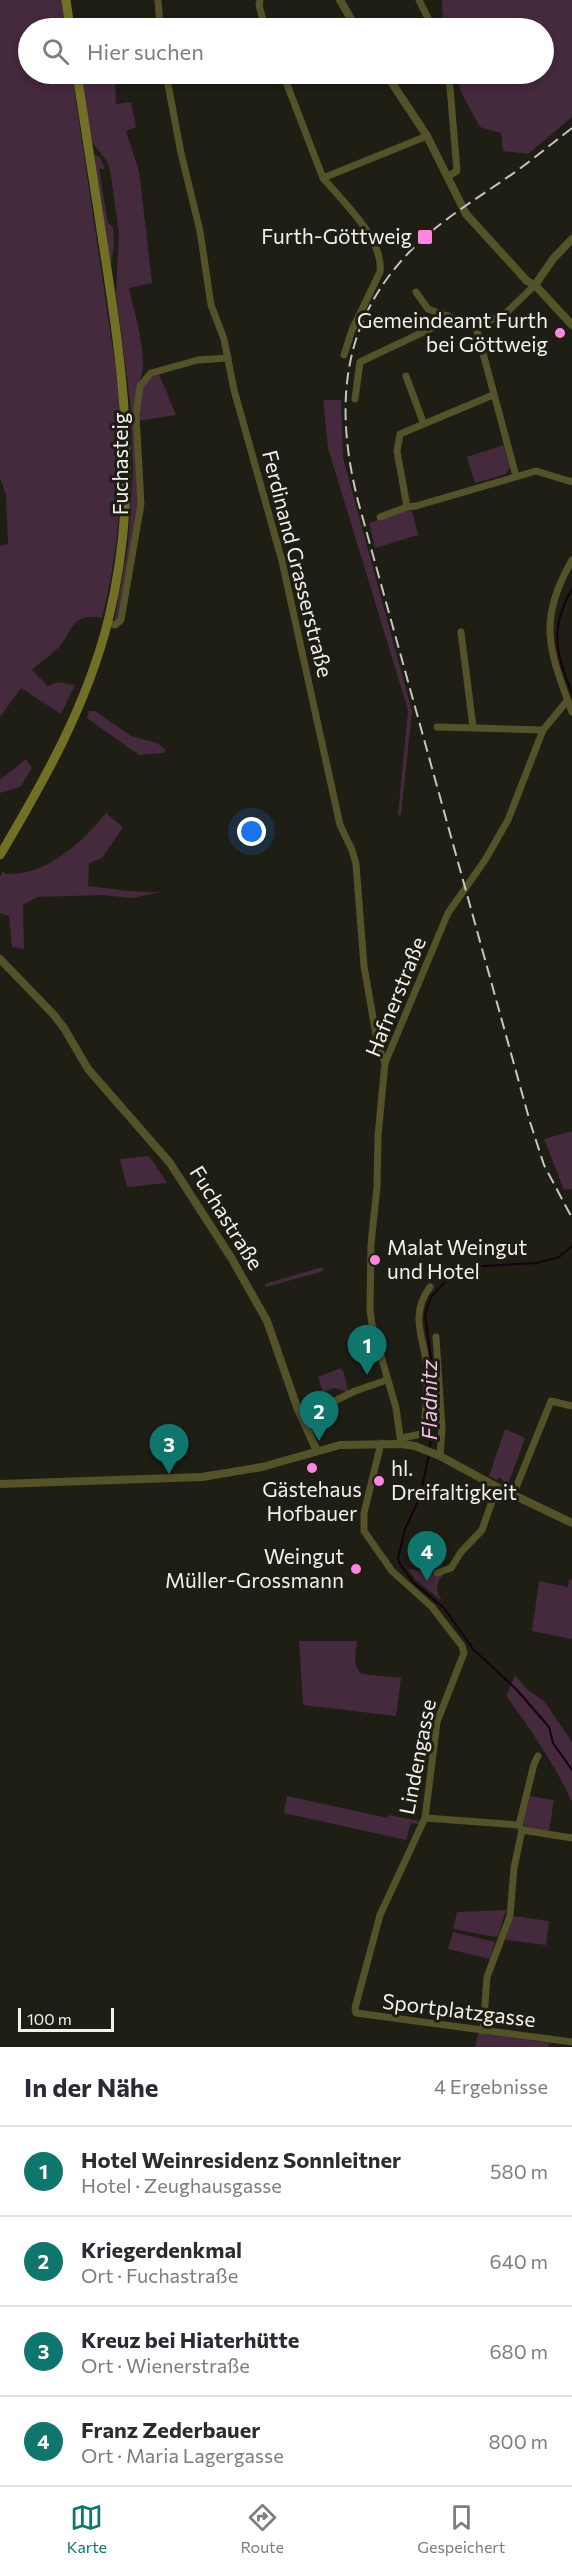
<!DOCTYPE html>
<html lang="de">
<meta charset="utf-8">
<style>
:root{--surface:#fff;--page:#f2f2f3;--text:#2b2b33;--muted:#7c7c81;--line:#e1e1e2;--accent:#0f766e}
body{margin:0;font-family:Commissioner,sans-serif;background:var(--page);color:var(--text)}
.scale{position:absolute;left:18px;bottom:15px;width:96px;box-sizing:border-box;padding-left:6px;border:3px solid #f2f2ec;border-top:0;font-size:16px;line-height:21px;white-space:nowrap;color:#f2f2ec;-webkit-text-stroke:4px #1e1e15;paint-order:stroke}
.you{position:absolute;left:252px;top:832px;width:21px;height:21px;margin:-15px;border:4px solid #fff;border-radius:50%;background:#1a73e8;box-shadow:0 0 0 9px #1a73e833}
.badge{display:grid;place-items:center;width:39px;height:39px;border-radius:50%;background:var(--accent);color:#fff;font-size:20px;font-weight:700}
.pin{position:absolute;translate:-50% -50px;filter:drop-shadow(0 2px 3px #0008)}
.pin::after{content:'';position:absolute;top:32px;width:21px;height:18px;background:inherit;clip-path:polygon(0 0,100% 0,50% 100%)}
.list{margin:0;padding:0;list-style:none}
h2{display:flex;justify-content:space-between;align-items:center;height:78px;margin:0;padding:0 24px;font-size:26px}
h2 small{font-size:20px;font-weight:400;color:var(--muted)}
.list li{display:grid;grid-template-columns:39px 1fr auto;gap:18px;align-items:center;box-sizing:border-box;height:90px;padding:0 24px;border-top:2px solid var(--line)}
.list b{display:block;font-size:22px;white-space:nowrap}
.list p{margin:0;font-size:20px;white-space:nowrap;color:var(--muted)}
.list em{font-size:20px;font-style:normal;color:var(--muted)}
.icon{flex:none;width:33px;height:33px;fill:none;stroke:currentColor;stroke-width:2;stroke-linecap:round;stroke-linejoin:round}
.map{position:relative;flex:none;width:572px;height:2047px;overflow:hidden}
.search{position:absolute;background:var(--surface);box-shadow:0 3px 9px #0003;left:18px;right:18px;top:18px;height:66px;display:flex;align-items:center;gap:15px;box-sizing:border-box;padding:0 21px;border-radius:33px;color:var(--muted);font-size:22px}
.sheet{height:438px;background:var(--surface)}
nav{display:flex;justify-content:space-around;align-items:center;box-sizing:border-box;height:84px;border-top:2px solid var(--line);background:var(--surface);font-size:16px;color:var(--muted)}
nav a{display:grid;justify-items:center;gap:3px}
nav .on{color:var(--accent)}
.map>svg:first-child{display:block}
.green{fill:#45293d}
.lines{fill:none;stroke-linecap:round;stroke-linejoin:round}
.stream{stroke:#170011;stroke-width:2}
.minor{stroke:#535228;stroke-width:7}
.tertiary{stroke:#535228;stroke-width:8}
.secondary{stroke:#727027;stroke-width:9}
.rail{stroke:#c6c6bf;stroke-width:2;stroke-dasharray:12 6;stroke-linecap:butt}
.poi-dot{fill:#fe85e0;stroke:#1e1e15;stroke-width:2}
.labels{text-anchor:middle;stroke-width:6;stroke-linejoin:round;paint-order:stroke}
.poi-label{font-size:21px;fill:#f2f2ec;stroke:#1e1e15;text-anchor:end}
.street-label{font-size:21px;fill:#f2f2ec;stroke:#1e1e15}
.water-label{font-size:22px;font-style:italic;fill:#f9bee7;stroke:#1e1e15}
</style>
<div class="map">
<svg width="572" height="2047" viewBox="0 0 572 2047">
<rect width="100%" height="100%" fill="#1e1e15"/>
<g class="green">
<path d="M 0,0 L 62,0 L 65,28 L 28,28 L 28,74 L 72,74 L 115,364 C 126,450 123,534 102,618 C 70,611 73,633 58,648 C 50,656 40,662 32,670 L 48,686 L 58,682 L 75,685 L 61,714 L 21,688 L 0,717 L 0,546 L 8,544 L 6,495 L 0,478 Z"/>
<polygon points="442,0 572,0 572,117 528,154 503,151 501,133 480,127 461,92 456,74 544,74 544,28 443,28"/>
<path d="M 81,74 L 115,74 L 116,104 L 131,102 L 136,127 L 126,131 L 139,171 L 152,283 L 129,288 C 134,313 151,362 138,385 L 139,504 L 120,620 L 114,622 L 128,545 L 133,470 L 130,401 L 116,293 L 119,232 L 110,170 L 107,161 L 91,141 Z"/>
<polygon points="92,153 100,158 105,169 99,169 108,223 113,227 114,247 111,264"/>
<path d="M 159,374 L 176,415 L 138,421 C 140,403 138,378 159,374 Z"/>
<polygon points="323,400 341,400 343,458 412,711 401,815 398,815 408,710 328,448"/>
<polygon points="504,445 510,467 506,474 475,483 467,457"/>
<polygon points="407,510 412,511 418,535 375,548 369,523"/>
<polygon points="89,711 95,711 131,736 157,743 166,750 163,753 139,755 87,718"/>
<polygon points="26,759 32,768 20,787 0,793 0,780"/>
<path d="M 106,813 L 123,827 L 102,858 L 89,863 L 88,886 C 113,889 136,893 161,892 L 132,898 L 103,895 L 37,897 L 23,905 L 24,949 L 12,947 L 9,916 L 0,913 L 0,877 L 3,871 L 6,874 C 47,876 82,842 106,813 Z"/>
<polygon points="572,1131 572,1189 564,1190 544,1139"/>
<polygon points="149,1156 167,1183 127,1187 120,1159"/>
<polygon points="322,1267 324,1271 266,1287 265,1284"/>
<polygon points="341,1368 344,1373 348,1392 334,1388 323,1392 318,1377"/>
<polygon points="505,1429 525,1438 508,1484 499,1477 497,1480 489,1476"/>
<path d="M 408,1569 L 443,1575 C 434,1584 436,1593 443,1602 L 416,1580 Z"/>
<polygon points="569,1579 572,1580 572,1639 532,1631 539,1581 568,1587"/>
<path d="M 299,1641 L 357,1641 C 356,1653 352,1666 362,1674 L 401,1678 L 396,1716 L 303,1705 Z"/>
<path d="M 515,1675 L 528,1690 L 544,1701 L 572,1742 L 572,1802 C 555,1765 531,1729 506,1696 Z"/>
<polygon points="287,1796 388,1818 389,1815 419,1821 418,1824 411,1823 406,1840 284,1813"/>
<polygon points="529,1796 554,1800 549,1831 526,1828 523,1823"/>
<polygon points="506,1910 498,1936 495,1937 453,1929 457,1912"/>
<polygon points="513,1916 549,1921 546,1945 505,1940"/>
<polygon points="453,1932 495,1942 490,1959 448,1949"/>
<polygon points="478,2033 549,2043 548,2047 475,2047"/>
</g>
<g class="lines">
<g class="stream">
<path d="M 572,589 C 549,628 556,654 572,693"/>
<polyline points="430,1448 432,1365 425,1315 431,1297 444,1283 463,1272 483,1266 537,1263 559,1257 572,1246"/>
<polyline points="429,1454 420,1497 405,1529 398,1558 400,1564 413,1582 444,1608 473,1649 517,1690 549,1727 553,1743 572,1770"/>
</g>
<g class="minor">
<polyline points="158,0 160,28"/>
<polyline points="260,0 259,5 265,28"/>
<polyline points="419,0 433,28"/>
<polyline points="166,74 181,153 200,231 211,305 224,339 234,390 282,561 340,825 352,850 356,864 364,966 378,1046 385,1063"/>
<polyline points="283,74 323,178"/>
<polyline points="446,74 450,87 457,171 447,177"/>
<polyline points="416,292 428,309 476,327"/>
<path d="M 344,355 L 352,330 L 380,272 C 384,239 343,202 323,178 L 427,136"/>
<polyline points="406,376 423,422"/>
<polyline points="355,399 360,362 438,325 448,316"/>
<polyline points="516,476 476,327 506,313 535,285"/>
<polyline points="407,507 397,451 400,434 493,395"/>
<polyline points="380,517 407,507 416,506 536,471 572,482"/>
<path d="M 572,560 C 537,622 549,650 572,712"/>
<polyline points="108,623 115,625 121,620 141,504 136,415 140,386 151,373 198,360 228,358"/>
<polyline points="461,632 473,727"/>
<polyline points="437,727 543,730"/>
<polyline points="436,1337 442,1429 440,1456"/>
<polyline points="302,1417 355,1391 387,1380"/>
<path d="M 402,1438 L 421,1434 L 424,1430 C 425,1411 428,1392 427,1373 C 427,1342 407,1318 430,1287"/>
<polyline points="381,1443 364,1513 364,1531 392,1571 432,1607 462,1646 464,1653 437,1722 425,1818 380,1915 355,2008 356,2013 572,2042"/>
<polyline points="401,1444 396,1408 372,1325 370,1309 371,1244 377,1187 378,1136 385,1063 448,913 485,860 508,820 543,730 567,701"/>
<polyline points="513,1495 551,1401 572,1406"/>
<polyline points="437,1573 451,1568 461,1552 482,1530 497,1487"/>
<polyline points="425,1818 519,1825 522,1830"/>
<polyline points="519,1825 534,1764 538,1756"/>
<polyline points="483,2031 487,1977 510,1916 514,1868 522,1830 572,1838"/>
</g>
<g class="tertiary">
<polyline points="340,0 356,28"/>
<polyline points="386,74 427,136 466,214 527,281 535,285 572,325"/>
<polyline points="535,285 553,259 572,239"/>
<polyline points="0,959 54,1015 64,1028 88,1069 170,1163 232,1259 267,1321 297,1407 317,1451"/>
<polyline points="0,1484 202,1477 262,1467 340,1445 401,1444 415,1446 440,1456 497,1487 572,1523"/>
</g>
<g class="secondary">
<polyline points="66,0 70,28"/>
<path d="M 0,855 C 44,781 87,705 108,621 C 139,497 125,386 106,262 C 96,199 86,136 77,74"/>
</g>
<path class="rail" d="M 572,128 C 554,142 537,156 518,170 C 487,192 455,211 426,236 C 343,310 332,398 358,501 L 530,1122 L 544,1165 L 572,1218"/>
</g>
<g class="poi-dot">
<rect x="417" y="229" width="16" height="16" rx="3"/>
<circle cx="560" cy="333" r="6"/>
<circle cx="375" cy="1260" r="6"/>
<circle cx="312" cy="1468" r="6"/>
<circle cx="379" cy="1481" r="6"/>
<circle cx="356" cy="1569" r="6"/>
</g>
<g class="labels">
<g class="poi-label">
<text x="412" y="244">Furth-Göttweig</text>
<text x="548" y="328">Gemeindeamt Furth<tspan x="548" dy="24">bei Göttweig</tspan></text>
<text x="387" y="1255" text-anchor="start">Malat Weingut<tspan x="387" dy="24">und Hotel</tspan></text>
<text x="391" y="1476" text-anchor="start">hl.<tspan x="391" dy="24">Dreifaltigkeit</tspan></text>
<text x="312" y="1497" text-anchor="middle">Gästehaus<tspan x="312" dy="24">Hofbauer</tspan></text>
<text x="344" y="1564">Weingut<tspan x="344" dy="24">Müller-Grossmann</tspan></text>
</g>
<g class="street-label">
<text transform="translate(121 464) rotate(-90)" y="7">Fuchasteig</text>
<text transform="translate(297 564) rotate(76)" y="7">Ferdinand Grasserstraße</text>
<text transform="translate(396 997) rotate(-68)" y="7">Hafnerstraße</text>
<text transform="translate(226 1218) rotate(58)" y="7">Fuchastraße</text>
<text transform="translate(418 1757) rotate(-79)" y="7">Lindengasse</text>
<text transform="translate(459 2011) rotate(7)" y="7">Sportplatzgasse</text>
</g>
<g class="water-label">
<text transform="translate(429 1400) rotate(-90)" y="8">Fladnitz</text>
</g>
</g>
</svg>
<div class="scale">100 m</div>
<div class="you"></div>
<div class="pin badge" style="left:367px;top:1375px">1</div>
<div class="pin badge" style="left:319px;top:1441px">2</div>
<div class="pin badge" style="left:169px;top:1474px">3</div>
<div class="pin badge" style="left:427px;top:1581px">4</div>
<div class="search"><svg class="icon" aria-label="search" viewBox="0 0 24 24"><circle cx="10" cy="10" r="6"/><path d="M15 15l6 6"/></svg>Hier suchen</div>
</div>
<section class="sheet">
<h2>In der Nähe<small>4 Ergebnisse</small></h2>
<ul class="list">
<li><span class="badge">1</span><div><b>Hotel Weinresidenz Sonnleitner</b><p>Hotel · Zeughausgasse</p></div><em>580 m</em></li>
<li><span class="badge">2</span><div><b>Kriegerdenkmal</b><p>Ort · Fuchastraße</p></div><em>640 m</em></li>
<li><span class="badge">3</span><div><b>Kreuz bei Hiaterhütte</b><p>Ort · Wienerstraße</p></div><em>680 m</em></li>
<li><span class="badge">4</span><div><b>Franz Zederbauer</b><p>Ort · Maria Lagergasse</p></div><em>800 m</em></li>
</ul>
</section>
<nav>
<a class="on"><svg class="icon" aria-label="map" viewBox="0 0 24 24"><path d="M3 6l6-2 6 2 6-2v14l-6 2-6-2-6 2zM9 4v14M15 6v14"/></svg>Karte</a>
<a><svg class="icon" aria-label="directions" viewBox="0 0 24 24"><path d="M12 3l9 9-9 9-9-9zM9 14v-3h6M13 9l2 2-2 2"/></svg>Route</a>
<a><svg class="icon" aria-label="saved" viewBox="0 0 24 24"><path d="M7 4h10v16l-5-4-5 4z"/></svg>Gespeichert</a>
</nav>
